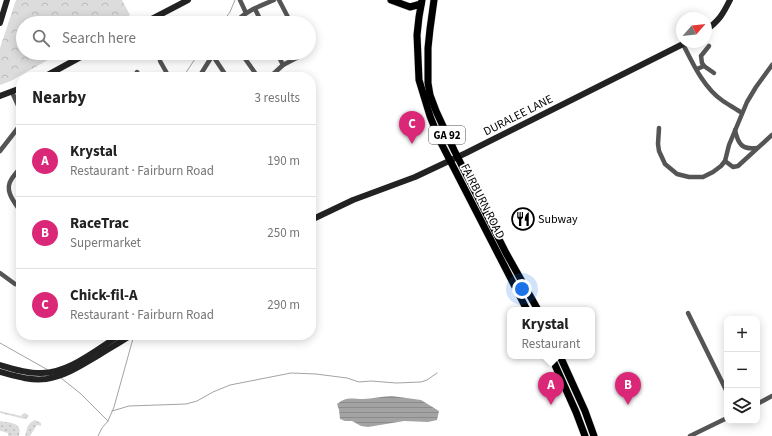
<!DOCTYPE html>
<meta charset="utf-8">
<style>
:root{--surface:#fff;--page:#f2f2f2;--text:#222;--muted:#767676;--line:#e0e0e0;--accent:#db2777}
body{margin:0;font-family:"Source Sans 3",sans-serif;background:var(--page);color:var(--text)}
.controls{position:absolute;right:12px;bottom:12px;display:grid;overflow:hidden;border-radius:8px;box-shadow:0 2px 10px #0003}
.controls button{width:36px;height:36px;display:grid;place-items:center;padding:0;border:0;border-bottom:1px solid var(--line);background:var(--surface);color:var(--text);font:20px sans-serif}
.compass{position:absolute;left:676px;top:12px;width:36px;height:36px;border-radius:50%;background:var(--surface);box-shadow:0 2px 10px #0003;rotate:63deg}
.you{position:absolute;left:522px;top:289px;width:14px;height:14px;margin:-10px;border:3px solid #fff;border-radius:50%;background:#1a73e8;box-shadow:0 0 0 6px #1a73e833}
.badge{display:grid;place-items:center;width:26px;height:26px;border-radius:50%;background:var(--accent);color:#fff;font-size:13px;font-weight:700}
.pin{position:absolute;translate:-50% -33px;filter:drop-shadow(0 1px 2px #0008)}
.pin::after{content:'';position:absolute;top:21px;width:14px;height:12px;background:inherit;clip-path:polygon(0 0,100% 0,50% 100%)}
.popup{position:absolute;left:507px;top:307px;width:88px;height:52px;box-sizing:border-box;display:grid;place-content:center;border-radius:8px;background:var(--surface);filter:drop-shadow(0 1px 3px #0005);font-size:13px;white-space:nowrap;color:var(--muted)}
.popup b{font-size:15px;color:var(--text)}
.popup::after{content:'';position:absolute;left:50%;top:100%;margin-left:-8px;border:8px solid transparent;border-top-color:var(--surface)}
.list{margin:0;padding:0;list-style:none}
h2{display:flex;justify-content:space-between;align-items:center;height:52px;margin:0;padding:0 16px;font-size:17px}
h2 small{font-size:13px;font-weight:400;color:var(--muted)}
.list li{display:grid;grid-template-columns:26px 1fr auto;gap:12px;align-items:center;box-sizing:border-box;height:72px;padding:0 16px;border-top:1px solid var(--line)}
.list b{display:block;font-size:15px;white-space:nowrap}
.list p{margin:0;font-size:13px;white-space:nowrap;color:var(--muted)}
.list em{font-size:13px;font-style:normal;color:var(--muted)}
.icon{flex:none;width:22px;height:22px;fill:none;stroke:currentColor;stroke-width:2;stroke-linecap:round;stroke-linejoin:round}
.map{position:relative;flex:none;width:772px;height:436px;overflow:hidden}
.search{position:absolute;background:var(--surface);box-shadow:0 2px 10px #0003;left:16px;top:16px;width:300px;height:44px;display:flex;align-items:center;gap:10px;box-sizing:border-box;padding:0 14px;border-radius:22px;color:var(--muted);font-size:15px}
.panel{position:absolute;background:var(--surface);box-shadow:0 2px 10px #0003;left:16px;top:72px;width:300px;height:268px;border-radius:16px}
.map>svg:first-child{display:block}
.grass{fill:url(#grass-dots)}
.forest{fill:url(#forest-crowns)}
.water{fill:url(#water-rules)}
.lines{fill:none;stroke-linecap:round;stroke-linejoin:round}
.stream{stroke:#a3a3a3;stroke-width:1}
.primary-casing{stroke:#dbdbdb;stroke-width:8}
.street{stroke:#555;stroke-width:4.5}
.secondary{stroke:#222;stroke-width:6}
.primary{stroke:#000;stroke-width:7}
.labels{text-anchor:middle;stroke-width:3.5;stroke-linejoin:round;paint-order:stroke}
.shield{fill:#fff;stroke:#4c4c4c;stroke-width:1}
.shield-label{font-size:11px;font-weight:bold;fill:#000}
.street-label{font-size:12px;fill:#000;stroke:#fff}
.poi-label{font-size:12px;fill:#000;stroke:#fff;text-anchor:start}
</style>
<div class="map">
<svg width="772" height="436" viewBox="0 0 772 436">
<defs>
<pattern id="grass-dots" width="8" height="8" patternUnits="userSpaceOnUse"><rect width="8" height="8" fill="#dcdcdc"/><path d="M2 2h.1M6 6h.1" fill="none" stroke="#bbb" stroke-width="1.8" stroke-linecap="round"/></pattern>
<pattern id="forest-crowns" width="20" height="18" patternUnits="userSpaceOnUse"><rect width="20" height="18" fill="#dcdcdc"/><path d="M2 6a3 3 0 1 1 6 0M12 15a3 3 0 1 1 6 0" fill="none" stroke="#bbb"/></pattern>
<pattern id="water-rules" width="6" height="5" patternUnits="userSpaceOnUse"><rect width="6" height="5" fill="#a3a3a3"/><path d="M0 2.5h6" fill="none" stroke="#8b8b8b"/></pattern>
</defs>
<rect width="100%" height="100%" fill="#fff"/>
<g class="grass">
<polygon points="0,411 21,416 24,413 27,414 29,416 27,418 25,419 0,413"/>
<path d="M 35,420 L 41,423 L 41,426 L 37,425 L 30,436 L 25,436 C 28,427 26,425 35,420 Z"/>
<path d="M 0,421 C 10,423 23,422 19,436 L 8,436 L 8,433 L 1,431 L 0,431 Z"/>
</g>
<polygon class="forest" points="16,0 122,0 130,15 116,23 23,23 23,53 60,53 11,81 0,85 0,48"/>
<path class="water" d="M 392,396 L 421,400 L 439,411 L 437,420 L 428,422 L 404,421 L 368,427 L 361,426 L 352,421 L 345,421 L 340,419 L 339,410 L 337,404 C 347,396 352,399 363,399 C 372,399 383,396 392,396 Z"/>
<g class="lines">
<g class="stream">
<polyline points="222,23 230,12 235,0"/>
<polyline points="183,77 199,53"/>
<polyline points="0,343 48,370"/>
<polyline points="61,378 81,394 108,421"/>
<polyline points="112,411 129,406 186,404 197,401 213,392 230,385 291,373 316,374 347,378 359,382 371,381 396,383 421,382 427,380 437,373"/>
<polyline points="98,436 102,428 108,421 114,407 134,335"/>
</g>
<g class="primary-casing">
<g id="primary">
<polyline points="391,0 410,7 421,4"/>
<polyline points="422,0 419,17 417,35 419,80 430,116 439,139 527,310"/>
<polyline points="434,0 430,29 428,48 428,83 430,95 436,111 454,150 506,253 538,310"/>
<polyline points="551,356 576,412 585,436"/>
<polyline points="560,356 585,411 594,436"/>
</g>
</g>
<g class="street">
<polyline points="240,0 246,13"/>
<polyline points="279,0 291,23"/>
<polyline points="255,9 262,23"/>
<path d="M 235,23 C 245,11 260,6 274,0"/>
<path d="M 683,44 C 693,64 704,88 723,101 C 729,105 736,109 742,113"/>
<polyline points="241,53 258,77"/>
<polyline points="277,53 283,65"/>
<polyline points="213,56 227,77"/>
<polyline points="160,61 169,77"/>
<polyline points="704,66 702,63 701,56 709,46"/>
<polyline points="697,69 704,66 714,73"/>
<polyline points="137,72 140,77"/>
<polyline points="199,77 214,53"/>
<polyline points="270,77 283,65 306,53"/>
<polyline points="12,92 21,112"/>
<polyline points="659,128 658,144 659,151 665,164 677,174 689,177 703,177 713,172 721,166 725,161 729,145 747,102 756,87 772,65"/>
<path d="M 735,130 C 738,144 742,150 757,148"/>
<polyline points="0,151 21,124"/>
<polyline points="725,161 733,167 738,166 772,135"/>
<path d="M 21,167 C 18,171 14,175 11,180 C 4,191 15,203 21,212"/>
<polyline points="0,273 15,284 21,285"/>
<polyline points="688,313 727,392"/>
<polyline points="757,404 772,396"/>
<polyline points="690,436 727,418"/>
</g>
<g class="secondary">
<polyline points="0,23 7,0"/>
<polyline points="144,23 188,0"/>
<path d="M 706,30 C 719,21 723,14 730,0"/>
<polyline points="44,77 88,53"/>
<polyline points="0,96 21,88"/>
<polyline points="311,220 353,200 415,177 466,153 687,42"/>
<path d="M 0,365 C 13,369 26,373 40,373 C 68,374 97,349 120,335"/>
<path d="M 0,372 C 15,376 30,381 46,379 C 66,376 82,365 99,355 C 110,348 121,342 131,335"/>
</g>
<use href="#primary" class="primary"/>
</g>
<defs>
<g id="restaurant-ring" transform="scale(1.15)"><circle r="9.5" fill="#fff" stroke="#000" stroke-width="1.5"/><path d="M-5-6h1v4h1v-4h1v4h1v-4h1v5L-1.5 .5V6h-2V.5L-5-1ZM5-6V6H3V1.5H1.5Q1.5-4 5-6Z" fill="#000"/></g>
</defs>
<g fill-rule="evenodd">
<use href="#restaurant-ring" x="523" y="219"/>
</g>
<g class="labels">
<rect class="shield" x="429" y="126" width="36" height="18" rx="3"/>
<g class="shield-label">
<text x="447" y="139">GA 92</text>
</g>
<g class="street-label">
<text transform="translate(518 115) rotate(-27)" y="4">DURALEE LANE</text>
<text transform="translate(483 201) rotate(63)" y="4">FAIRBURN ROAD</text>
</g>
<g class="poi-label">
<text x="538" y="223">Subway</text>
</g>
</g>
</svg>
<div class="controls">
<button>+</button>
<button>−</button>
<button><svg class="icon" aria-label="layers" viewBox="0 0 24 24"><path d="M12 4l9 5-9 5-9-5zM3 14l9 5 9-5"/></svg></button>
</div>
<svg class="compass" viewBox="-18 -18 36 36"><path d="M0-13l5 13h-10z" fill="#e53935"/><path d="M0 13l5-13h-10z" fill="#767676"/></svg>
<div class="you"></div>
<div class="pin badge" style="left:551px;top:405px">A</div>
<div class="popup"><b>Krystal</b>Restaurant</div>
<div class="pin badge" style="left:628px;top:405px">B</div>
<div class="pin badge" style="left:412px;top:144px">C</div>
<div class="search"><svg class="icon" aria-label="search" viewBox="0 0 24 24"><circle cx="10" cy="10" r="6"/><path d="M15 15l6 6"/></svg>Search here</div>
<section class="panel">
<h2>Nearby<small>3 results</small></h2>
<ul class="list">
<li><span class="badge">A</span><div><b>Krystal</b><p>Restaurant · Fairburn Road</p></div><em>190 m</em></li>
<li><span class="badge">B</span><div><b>RaceTrac</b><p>Supermarket</p></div><em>250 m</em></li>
<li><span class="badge">C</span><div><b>Chick-fil-A</b><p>Restaurant · Fairburn Road</p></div><em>290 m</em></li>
</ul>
</section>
</div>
